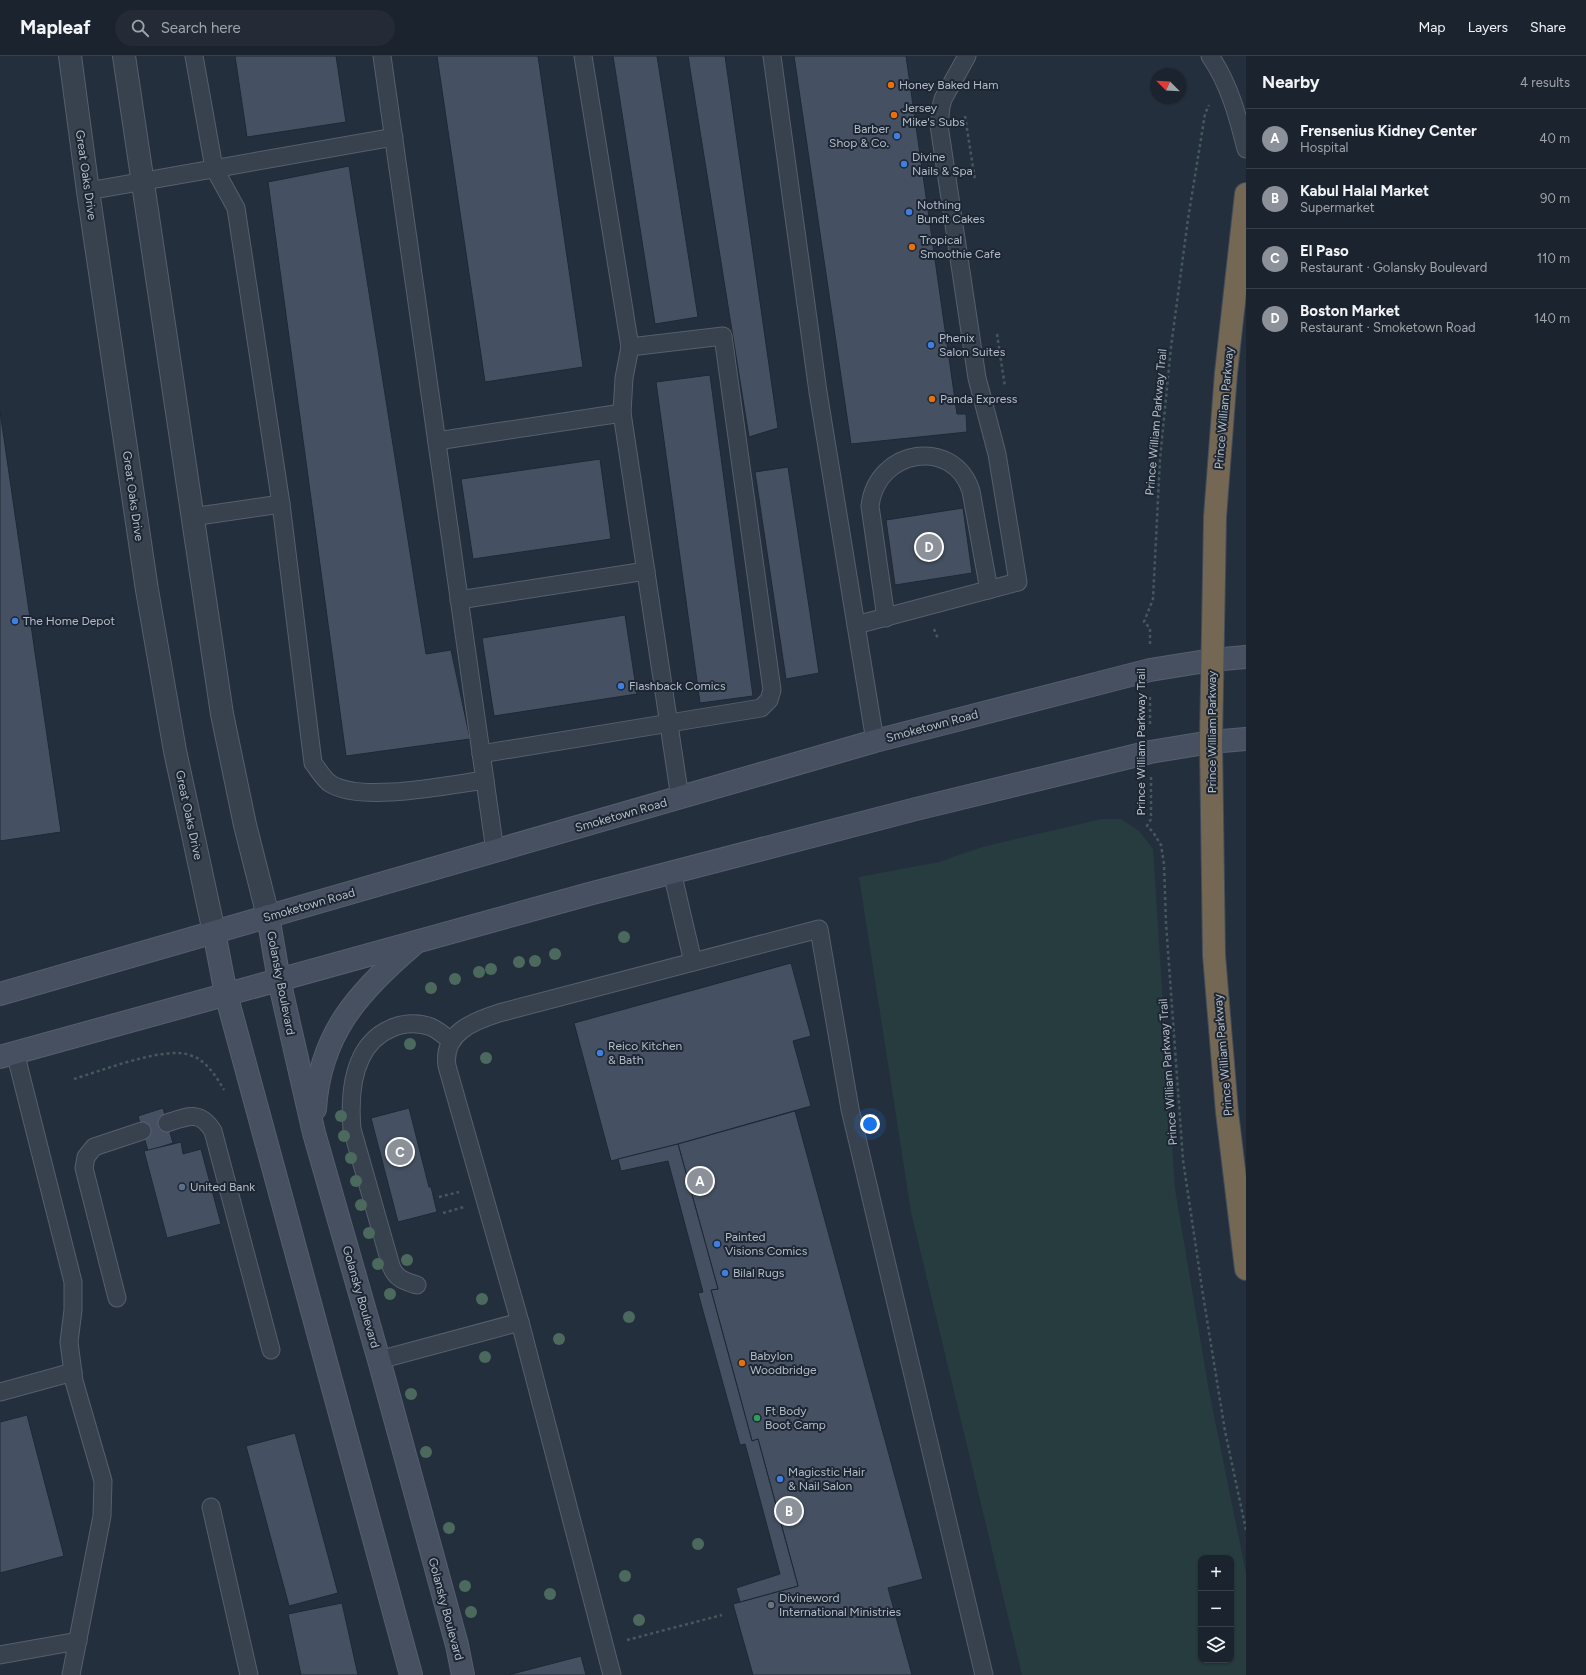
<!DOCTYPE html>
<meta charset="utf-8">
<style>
:root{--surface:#1b232e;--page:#242b36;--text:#f1f3f6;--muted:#a0a4aa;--line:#39404a;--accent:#8c9099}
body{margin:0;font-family:Figtree,sans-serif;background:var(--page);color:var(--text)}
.controls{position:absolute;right:12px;bottom:12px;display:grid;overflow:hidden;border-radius:8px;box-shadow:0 1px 3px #0004}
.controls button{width:36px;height:36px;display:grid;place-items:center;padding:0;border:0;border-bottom:1px solid var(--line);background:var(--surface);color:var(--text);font:20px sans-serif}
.compass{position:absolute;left:1150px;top:12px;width:36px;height:36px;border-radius:50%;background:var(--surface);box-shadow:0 1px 3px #0004;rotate:294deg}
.you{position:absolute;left:870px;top:1068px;width:14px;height:14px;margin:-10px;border:3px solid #fff;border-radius:50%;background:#1a73e8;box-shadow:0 0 0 6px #1a73e833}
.badge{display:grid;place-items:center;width:26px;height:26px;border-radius:50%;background:var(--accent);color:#fff;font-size:13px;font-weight:700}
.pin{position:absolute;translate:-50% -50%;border:2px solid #fff;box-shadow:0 1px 4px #0006}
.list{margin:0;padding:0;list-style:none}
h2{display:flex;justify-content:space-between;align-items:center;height:52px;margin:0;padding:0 16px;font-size:17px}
h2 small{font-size:13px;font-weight:400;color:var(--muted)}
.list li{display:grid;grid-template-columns:26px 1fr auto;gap:12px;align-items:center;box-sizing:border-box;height:60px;padding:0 16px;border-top:1px solid var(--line)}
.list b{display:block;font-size:15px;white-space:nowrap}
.list p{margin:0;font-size:13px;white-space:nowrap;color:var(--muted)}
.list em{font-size:13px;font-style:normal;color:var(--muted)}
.icon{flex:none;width:22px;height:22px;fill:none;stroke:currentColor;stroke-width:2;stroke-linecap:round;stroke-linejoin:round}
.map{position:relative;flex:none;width:1246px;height:1619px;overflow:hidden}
header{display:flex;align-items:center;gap:24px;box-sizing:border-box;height:56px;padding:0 20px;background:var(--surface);border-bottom:1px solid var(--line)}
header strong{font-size:19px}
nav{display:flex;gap:22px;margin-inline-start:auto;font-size:14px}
.search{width:280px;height:36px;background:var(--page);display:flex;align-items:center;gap:10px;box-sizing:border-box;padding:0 14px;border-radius:22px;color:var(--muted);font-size:15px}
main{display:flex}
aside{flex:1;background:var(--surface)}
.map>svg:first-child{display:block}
.green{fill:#263c3f;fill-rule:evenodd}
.building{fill:#455162;stroke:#1f2835}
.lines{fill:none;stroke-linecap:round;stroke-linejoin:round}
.lane-casing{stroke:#565f6c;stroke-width:19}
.street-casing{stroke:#565f6c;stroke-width:24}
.secondary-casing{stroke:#565f6c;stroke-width:24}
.highway-casing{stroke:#434c59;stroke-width:24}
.path{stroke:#44595c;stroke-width:2.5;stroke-dasharray:3 3;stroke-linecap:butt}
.lane{stroke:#38414e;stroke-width:17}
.street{stroke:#38414e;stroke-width:22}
.secondary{stroke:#465061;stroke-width:22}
.highway{stroke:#746855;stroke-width:22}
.tree{fill:#4b6a5d}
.food-dot{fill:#e8710a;stroke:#1d2633;stroke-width:1.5}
.shop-dot{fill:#3f7fe0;stroke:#1d2633;stroke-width:1.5}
.service-dot{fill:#5c6f8a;stroke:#1d2633;stroke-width:1.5}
.leisure-dot{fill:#2e9e5b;stroke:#1d2633;stroke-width:1.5}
.worship-dot{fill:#6b7280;stroke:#1d2633;stroke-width:1.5}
.labels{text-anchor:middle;stroke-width:4;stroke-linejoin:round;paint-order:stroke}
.poi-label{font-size:12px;fill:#b4bcc9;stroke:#1d2633;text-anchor:start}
.street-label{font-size:12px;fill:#b4bcc9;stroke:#1d2633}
</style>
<header>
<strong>Mapleaf</strong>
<div class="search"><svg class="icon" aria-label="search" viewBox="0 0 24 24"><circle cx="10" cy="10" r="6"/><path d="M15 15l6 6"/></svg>Search here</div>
<nav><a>Map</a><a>Layers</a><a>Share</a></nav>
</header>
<main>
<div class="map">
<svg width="1246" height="1619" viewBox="0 0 1246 1619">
<rect width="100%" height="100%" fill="#242f3e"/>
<path class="green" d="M 1102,763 L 1121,763 L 1139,775 L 1153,793 L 1175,1133 L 1209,1335 L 1246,1517 L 1246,1619 L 1022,1619 L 911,1156 L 859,821 L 939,806 L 982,791 ZM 1201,1502 L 1231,1502 L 1231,1604 L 1201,1604 Z"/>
<g class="building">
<polygon points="235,0 336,0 346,66 247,81"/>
<polygon points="437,0 538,0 583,311 485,326"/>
<polygon points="613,0 657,0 698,261 655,268"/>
<polygon points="688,0 725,0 778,372 749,381"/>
<polygon points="794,0 906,0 957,358 966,358 967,376 851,388"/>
<polygon points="349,110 426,598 451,594 470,683 346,700 268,126"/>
<polygon points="710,319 753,640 700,647 656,326"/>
<polygon points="0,355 61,776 0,785"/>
<polygon points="600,403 611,483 473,503 461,423"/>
<polygon points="788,411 819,617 786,623 755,416"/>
<polygon points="963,452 972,517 895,529 886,464"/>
<polygon points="625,559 637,638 494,660 482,582"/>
<polygon points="791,907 811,980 793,985 811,1050 678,1088 611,1105 574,967"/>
<polygon points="163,1052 173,1087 148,1095 138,1060"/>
<polygon points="409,1052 429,1131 431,1131 437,1156 398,1166 371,1062"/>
<polygon points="795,1055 923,1523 888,1532 912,1619 753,1619 733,1548 798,1530 758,1383 752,1385 711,1234 718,1233 678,1088"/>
<polygon points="181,1086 183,1098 201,1093 221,1168 167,1182 144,1095"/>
<polygon points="678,1088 718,1233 711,1234 752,1385 758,1383 798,1530 740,1546 736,1532 780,1518 745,1388 740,1389 698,1237 703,1236 668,1105 621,1115 618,1103"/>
<polygon points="27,1359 64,1500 0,1517 0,1366"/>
<polygon points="295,1377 338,1537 289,1550 246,1390"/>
<polygon points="342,1547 358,1619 301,1619 288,1558"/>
<polygon points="581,1600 586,1619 508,1619"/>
</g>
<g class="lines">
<g class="lane-casing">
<g id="lane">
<path d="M 194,0 L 214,112 L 236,152 L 281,448 L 313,707 C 318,713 324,724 331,728 C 362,747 448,729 485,724"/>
<polyline points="382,0 495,795"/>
<polyline points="583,0 630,291 624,322 622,357 680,742"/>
<polyline points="772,0 818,336 856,569"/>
<path d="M 1210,0 C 1229,27 1238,61 1246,93"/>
<polyline points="88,135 394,81"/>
<polyline points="437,385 622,357"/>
<polyline points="192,461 281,448"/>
<polyline points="459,544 646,515"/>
<path d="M 886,562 L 870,450 C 877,392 954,381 971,435 L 989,534"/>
<polyline points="875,685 856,569 1018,526 997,398 977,322 939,69 941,51 943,43 967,0"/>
<polyline points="481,698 761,652 769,644 772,634 723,280 630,291"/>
<polyline points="672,816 693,906"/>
<polyline points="15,996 73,1226 73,1254 69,1286 74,1325 103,1425 102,1460 71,1619"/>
<path d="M 167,1067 C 188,1060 200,1054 213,1075 L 271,1294"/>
<path d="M 417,1229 C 404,1225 396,1223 391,1210 L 352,1073 C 349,1036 353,988 392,972 C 403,967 419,966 431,971 C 438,974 445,980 451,985"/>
<polyline points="117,1242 84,1112 86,1101 94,1091 142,1075"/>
<polyline points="379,1304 520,1266"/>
<polyline points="0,1336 73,1316"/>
<polyline points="211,1451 249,1619"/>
<polyline points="0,1599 78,1585"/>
<path d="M 612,1619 L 520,1266 L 447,1010 C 442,977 474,965 499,957 L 819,873 L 850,1053 L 984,1619"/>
</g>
</g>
<g class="street-casing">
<g id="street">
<polyline points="70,0 88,135 147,534 175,695 214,876"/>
<polyline points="124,0 222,658 245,769 268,860"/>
</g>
</g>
<g class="secondary-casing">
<g id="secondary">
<polyline points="268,860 279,924 314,1077 379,1304 457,1589 463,1619"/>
<polyline points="214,876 226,938 411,1619"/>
<polyline points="0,938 875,685 1150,614 1212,604 1246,601"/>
<polyline points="0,1001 589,838 916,753 1150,696 1211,686 1246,683"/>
<path d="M 315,1053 C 320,978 358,936 413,889"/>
</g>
</g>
<g class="highway-casing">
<polyline id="highway" points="1246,138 1226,317 1215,461 1211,686 1214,899 1227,1056 1246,1213"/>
</g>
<g class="path">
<polyline points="965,60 975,124"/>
<polyline points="997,278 1005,331"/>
<polyline points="934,573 938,583"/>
<polyline points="1150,588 1150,572 1144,566 1153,543 1160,403 1171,291 1188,163 1205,58 1209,49"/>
<polyline points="1150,641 1150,670"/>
<polyline points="1151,721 1151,763 1147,770 1153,776 1161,789 1164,808 1166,867 1183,1104 1203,1239 1225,1375 1246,1474"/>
<path d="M 74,1023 C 103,1014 150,996 179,997 C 185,997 193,1000 199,1003 C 210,1011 218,1023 224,1034"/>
<polyline points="439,1141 459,1136"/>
<polyline points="443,1157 464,1151"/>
<polyline points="627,1584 722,1559"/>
</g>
<use href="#lane" class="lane"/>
<use href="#street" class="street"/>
<use href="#secondary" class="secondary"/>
<use href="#highway" class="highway"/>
</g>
<g class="tree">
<circle cx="624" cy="881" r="6"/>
<circle cx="555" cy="898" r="6"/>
<circle cx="535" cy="905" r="6"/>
<circle cx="519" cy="906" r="6"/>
<circle cx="491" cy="913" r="6"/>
<circle cx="479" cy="916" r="6"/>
<circle cx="455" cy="923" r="6"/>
<circle cx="431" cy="932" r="6"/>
<circle cx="410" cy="988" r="6"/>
<circle cx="486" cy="1002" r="6"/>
<circle cx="341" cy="1060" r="6"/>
<circle cx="344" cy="1080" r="6"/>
<circle cx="351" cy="1102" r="6"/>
<circle cx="356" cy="1125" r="6"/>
<circle cx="361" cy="1149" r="6"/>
<circle cx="369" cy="1177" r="6"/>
<circle cx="407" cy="1204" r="6"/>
<circle cx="378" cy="1208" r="6"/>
<circle cx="390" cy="1238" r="6"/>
<circle cx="482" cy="1243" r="6"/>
<circle cx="629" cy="1261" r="6"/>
<circle cx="559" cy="1283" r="6"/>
<circle cx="485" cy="1301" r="6"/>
<circle cx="411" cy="1338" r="6"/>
<circle cx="426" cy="1396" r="6"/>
<circle cx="449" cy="1472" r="6"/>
<circle cx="698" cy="1488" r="6"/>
<circle cx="625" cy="1520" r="6"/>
<circle cx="465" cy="1530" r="6"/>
<circle cx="550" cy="1538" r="6"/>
<circle cx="471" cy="1556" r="6"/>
<circle cx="639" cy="1564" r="6"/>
</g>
<g class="food-dot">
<circle cx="891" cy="29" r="4"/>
<circle cx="894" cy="59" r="4"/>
<circle cx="912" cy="191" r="4"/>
<circle cx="932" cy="343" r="4"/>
<circle cx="742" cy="1307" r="4"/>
</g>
<g class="shop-dot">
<circle cx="897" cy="80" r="4"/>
<circle cx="904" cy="108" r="4"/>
<circle cx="909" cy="156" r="4"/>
<circle cx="931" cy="289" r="4"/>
<circle cx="15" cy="565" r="4"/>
<circle cx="621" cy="630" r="4"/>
<circle cx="600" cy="997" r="4"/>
<circle cx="717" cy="1188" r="4"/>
<circle cx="725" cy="1217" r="4"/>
<circle cx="780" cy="1423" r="4"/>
</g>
<circle class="service-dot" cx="182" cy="1131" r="4"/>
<circle class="leisure-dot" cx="757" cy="1362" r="4"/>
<circle class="worship-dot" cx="771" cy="1549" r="4"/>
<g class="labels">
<g class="poi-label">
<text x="899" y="33">Honey Baked Ham</text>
<text x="902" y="56">Jersey<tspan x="902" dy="14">Mike's Subs</tspan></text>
<text x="889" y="77" text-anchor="end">Barber<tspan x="889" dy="14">Shop &amp; Co.</tspan></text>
<text x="912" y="105">Divine<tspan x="912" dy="14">Nails &amp; Spa</tspan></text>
<text x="917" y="153">Nothing<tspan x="917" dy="14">Bundt Cakes</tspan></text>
<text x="920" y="188">Tropical<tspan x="920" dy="14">Smoothie Cafe</tspan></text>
<text x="939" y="286">Phenix<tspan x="939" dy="14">Salon Suites</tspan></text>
<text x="940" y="347">Panda Express</text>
<text x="23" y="569">The Home Depot</text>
<text x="629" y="634">Flashback Comics</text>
<text x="608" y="994">Reico Kitchen<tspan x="608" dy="14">&amp; Bath</tspan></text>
<text x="190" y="1135">United Bank</text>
<text x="725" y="1185">Painted<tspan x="725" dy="14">Visions Comics</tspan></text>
<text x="733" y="1221">Bilal Rugs</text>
<text x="750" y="1304">Babylon<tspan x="750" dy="14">Woodbridge</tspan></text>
<text x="765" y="1359">Ft Body<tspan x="765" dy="14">Boot Camp</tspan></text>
<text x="788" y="1420">Magicstic Hair<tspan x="788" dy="14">&amp; Nail Salon</tspan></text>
<text x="779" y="1546">Divineword<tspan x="779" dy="14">International Ministries</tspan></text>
</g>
<g class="street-label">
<text transform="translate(86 119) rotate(82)" y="4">Great Oaks Drive</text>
<text transform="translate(1224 352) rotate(-85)" y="4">Prince William Parkway</text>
<text transform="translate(1156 366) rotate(-85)" y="4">Prince William Parkway Trail</text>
<text transform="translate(133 440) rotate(82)" y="4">Great Oaks Drive</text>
<text transform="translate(932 670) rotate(-15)" y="4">Smoketown Road</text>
<text transform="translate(1212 676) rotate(-90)" y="4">Prince William Parkway</text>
<text transform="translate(1141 686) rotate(-90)" y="4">Prince William Parkway Trail</text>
<text transform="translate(189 759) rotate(78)" y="4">Great Oaks Drive</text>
<text transform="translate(621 759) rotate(-16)" y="4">Smoketown Road</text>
<text transform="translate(309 849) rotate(-16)" y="4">Smoketown Road</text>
<text transform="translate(281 927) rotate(79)" y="4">Golansky Boulevard</text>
<text transform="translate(1223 999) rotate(-95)" y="4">Prince William Parkway</text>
<text transform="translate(1168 1016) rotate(-94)" y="4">Prince William Parkway Trail</text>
<text transform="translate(361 1241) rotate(74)" y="4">Golansky Boulevard</text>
<text transform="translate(446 1553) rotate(75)" y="4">Golansky Boulevard</text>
</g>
</g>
</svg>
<div class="controls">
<button>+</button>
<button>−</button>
<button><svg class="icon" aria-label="layers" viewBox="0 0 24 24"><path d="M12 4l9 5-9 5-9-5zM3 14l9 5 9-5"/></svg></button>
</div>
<svg class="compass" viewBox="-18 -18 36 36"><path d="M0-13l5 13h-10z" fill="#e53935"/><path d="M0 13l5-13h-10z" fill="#a0a4aa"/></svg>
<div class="you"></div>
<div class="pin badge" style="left:700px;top:1125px">A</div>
<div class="pin badge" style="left:789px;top:1455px">B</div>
<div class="pin badge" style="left:400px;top:1096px">C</div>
<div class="pin badge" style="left:929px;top:491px">D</div>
</div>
<aside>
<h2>Nearby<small>4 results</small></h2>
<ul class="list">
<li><span class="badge">A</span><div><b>Frensenius Kidney Center</b><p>Hospital</p></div><em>40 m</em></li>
<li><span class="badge">B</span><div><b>Kabul Halal Market</b><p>Supermarket</p></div><em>90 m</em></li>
<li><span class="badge">C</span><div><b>El Paso</b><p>Restaurant · Golansky Boulevard</p></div><em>110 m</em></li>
<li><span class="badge">D</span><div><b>Boston Market</b><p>Restaurant · Smoketown Road</p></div><em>140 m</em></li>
</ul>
</aside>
</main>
